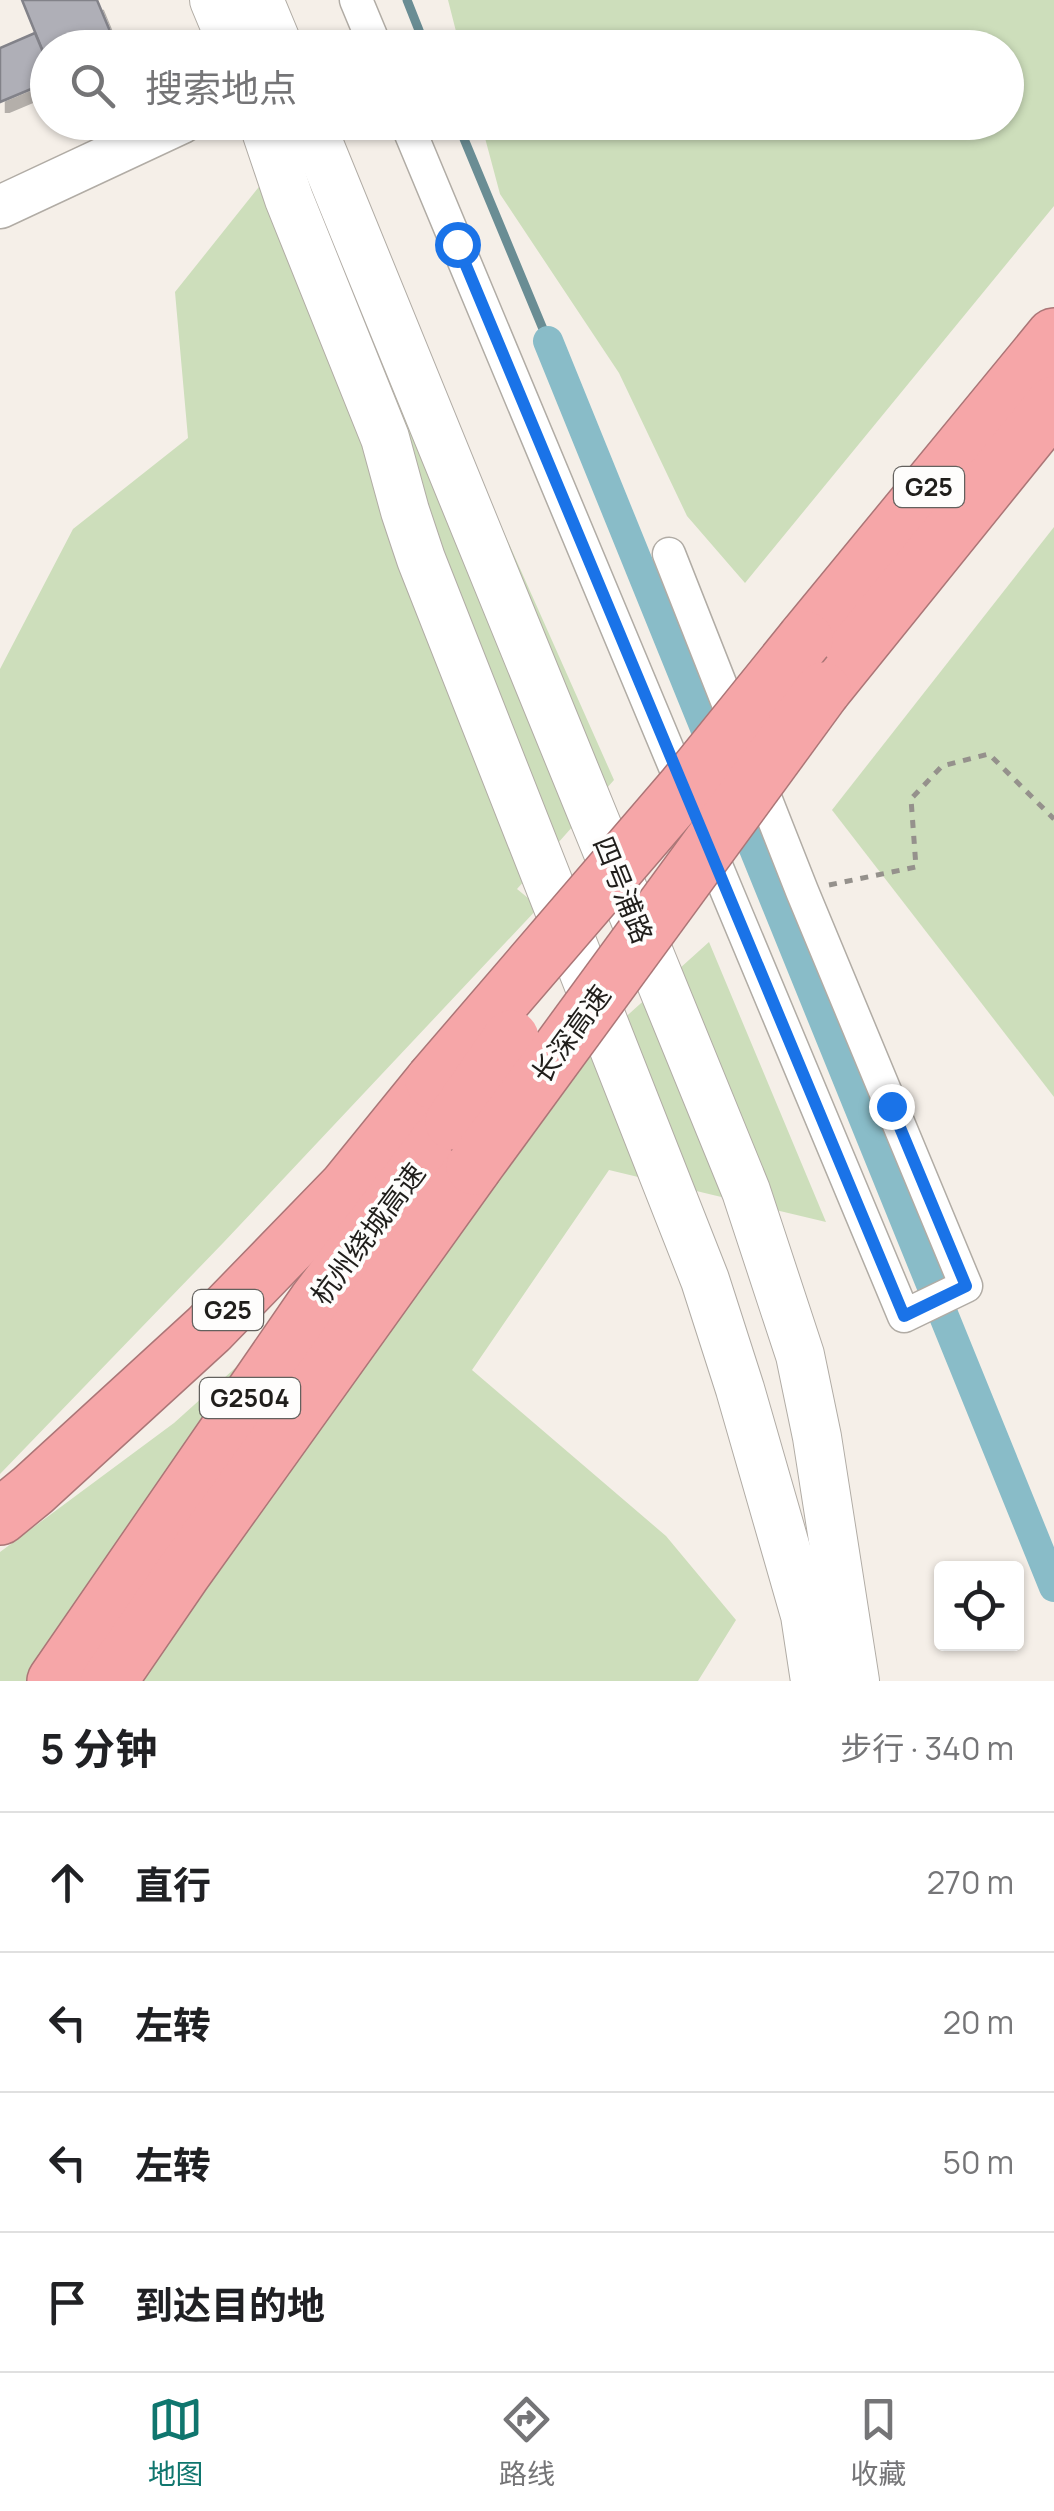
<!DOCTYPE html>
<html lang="zh">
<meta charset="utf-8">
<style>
:root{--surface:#fff;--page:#f6f6f6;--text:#202124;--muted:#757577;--line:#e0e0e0;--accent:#0f766e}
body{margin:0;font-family:Manrope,"Noto Sans SC",sans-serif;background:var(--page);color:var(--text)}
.controls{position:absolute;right:30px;bottom:30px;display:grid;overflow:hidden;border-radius:10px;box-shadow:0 2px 8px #0004}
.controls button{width:90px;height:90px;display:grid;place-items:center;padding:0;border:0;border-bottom:2px solid var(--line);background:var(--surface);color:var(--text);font:50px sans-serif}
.stop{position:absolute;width:30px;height:30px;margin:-22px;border:8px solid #1a73e8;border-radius:50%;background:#fff}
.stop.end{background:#1a73e8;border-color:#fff;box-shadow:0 2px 10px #0008}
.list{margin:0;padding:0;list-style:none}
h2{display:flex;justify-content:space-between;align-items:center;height:130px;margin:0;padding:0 40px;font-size:42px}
h2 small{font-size:32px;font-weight:400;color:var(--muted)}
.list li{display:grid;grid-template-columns:65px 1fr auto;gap:30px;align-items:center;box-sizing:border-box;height:140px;padding:0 40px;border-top:2px solid var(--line)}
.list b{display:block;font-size:38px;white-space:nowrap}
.list em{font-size:32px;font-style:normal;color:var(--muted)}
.icon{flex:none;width:55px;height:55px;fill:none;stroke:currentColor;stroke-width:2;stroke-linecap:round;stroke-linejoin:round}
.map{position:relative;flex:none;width:1054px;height:1681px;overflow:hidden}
.search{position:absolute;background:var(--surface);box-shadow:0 2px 8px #0004;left:30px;right:30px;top:30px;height:110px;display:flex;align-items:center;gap:25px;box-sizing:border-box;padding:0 35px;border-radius:55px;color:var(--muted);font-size:38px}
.sheet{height:690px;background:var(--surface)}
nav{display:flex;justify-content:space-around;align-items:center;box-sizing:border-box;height:140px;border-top:2px solid var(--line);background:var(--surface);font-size:28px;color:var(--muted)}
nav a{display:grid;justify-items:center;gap:5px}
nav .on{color:var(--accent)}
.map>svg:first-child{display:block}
.green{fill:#cddebb}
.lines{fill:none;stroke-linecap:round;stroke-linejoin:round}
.stream{stroke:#6a8d94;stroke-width:9}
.canal{stroke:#89bcc8;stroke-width:30}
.building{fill:#afafb7;stroke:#828289;stroke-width:2.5;filter:url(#shadow)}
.minor-casing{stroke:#b1aca5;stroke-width:35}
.tertiary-casing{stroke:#b1aca5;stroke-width:45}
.secondary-casing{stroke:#b1aca5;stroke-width:50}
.motorway-casing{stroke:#ab7677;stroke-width:58}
.path{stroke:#95918c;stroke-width:5;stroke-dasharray:8 8;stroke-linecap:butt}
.minor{stroke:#fff;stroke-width:32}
.tertiary{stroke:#fff;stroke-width:42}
.secondary{stroke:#fff;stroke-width:48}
.motorway{stroke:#f6a6a8;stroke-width:55}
.motorway-bridge-casing{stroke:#ab7677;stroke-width:58;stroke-linecap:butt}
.motorway-bridge{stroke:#f6a6a8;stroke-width:55}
.route{stroke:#1a73e8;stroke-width:12}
.labels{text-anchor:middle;stroke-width:8;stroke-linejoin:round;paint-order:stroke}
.shield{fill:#fefdfc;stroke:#63615e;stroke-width:2.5}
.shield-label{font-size:25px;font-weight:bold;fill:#201e1b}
.street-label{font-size:28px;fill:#201e1b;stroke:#fefdfc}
</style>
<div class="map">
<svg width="1054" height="1681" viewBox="0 0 1054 1681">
<defs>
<filter id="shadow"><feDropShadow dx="6" dy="11" stdDeviation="0" flood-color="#0004"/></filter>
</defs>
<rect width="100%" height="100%" fill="#f5efe8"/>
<g class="green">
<polygon points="448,0 1054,0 1054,206 745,583 687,516 619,373 500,194 481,123 1006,122 1006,48 460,47"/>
<polygon points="310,123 322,123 614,780 517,889 539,907 223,1243 0,1474 0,669 73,529 188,438 175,292"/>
<polygon points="1054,527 1054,1097 832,810"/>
<polygon points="709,942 826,1222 609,1170 472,1370 666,1536 736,1620 698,1681 0,1681 0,1552 174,1423"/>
</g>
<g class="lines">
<g class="stream">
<polyline points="407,0 426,48"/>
<polyline points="457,122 548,341"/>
</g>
<g class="canal">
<polyline points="548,341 718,760"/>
<polyline points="735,802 1054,1587"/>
</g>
</g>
<g class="building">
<polygon points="22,0 97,0 117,48 48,48 48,64"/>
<polygon points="35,33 48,64 48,82 0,102 0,48"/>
</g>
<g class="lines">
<g class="minor-casing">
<g id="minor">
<polyline points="356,0 376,48"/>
<polyline points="406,122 904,1316 966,1286 802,891 669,554"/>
</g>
</g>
<g class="tertiary-casing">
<polyline id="tertiary" points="0,207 182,122"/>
</g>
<g class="secondary-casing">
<g id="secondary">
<polyline points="214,0 234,48"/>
<polyline points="259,0 279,48"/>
<polyline points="263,122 289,199 385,438 405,511 421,559 705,1280 740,1389 805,1615 815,1681"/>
<polyline points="310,122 746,1191 800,1355 817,1437 855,1681"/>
</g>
</g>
<g class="motorway-casing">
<g id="motorway">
<polyline points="805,639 1054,336"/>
<polyline points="823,690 1054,404"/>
<polyline points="0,1517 33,1490 209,1329 346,1188 433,1081"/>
<polyline points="55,1681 316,1302 453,1122"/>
<polyline points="109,1681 183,1573 474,1167"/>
</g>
</g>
<polyline class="path" points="829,885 916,867 911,799 942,766 989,754 1054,819"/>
<use href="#minor" class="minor"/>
<use href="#tertiary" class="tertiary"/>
<use href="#secondary" class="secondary"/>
<use href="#motorway" class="motorway"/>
<g class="motorway-bridge-casing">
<g id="motorway-bridge">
<polyline points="433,1081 684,789 805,639"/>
<polyline points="453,1122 511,1038"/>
<polyline points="474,1167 823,690"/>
</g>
</g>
<use href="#motorway-bridge" class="motorway-bridge"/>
</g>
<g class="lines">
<polyline class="route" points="457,244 904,1316 966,1286 891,1106"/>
</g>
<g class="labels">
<g class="shield">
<rect x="894" y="467" width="70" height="40" rx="8"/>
<rect x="193" y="1290" width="70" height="40" rx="8"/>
<rect x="200" y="1378" width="100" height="40" rx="8"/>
</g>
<g class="shield-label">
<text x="929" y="496">G25</text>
<text x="228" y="1319">G25</text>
<text x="250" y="1407">G2504</text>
</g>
<g class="street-label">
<text transform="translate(623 890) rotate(68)" y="10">四号浦路</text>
<text transform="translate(571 1034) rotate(-54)" y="10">长深高速</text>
<text transform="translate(368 1234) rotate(-53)" y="10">杭州绕城高速</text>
</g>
</g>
</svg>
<div class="controls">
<button><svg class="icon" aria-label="locate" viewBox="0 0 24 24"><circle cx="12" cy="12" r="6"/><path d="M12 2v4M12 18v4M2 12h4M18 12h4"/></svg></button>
</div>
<div class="stop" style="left:457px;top:244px"></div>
<div class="stop end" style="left:891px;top:1106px"></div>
<div class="search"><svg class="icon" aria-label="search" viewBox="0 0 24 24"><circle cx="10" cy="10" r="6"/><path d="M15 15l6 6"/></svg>搜索地点</div>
</div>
<section class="sheet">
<h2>5 分钟<small>步行 · 340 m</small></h2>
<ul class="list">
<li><svg class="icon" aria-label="ahead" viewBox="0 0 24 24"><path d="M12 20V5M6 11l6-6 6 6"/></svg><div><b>直行</b></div><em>270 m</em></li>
<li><svg class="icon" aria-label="left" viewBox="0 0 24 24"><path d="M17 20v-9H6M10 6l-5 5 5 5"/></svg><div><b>左转</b></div><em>20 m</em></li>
<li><svg class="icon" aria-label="left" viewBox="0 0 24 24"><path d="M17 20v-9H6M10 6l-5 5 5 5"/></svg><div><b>左转</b></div><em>50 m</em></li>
<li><svg class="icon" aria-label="arrive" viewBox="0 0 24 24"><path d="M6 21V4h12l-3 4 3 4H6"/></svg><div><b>到达目的地</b></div></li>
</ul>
</section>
<nav>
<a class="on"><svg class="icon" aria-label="map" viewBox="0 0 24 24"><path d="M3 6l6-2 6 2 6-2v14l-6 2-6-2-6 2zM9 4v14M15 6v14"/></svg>地图</a>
<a><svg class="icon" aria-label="directions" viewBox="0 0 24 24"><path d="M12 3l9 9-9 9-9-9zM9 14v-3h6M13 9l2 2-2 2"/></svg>路线</a>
<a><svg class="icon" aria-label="saved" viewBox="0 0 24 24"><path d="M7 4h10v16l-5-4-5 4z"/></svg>收藏</a>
</nav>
